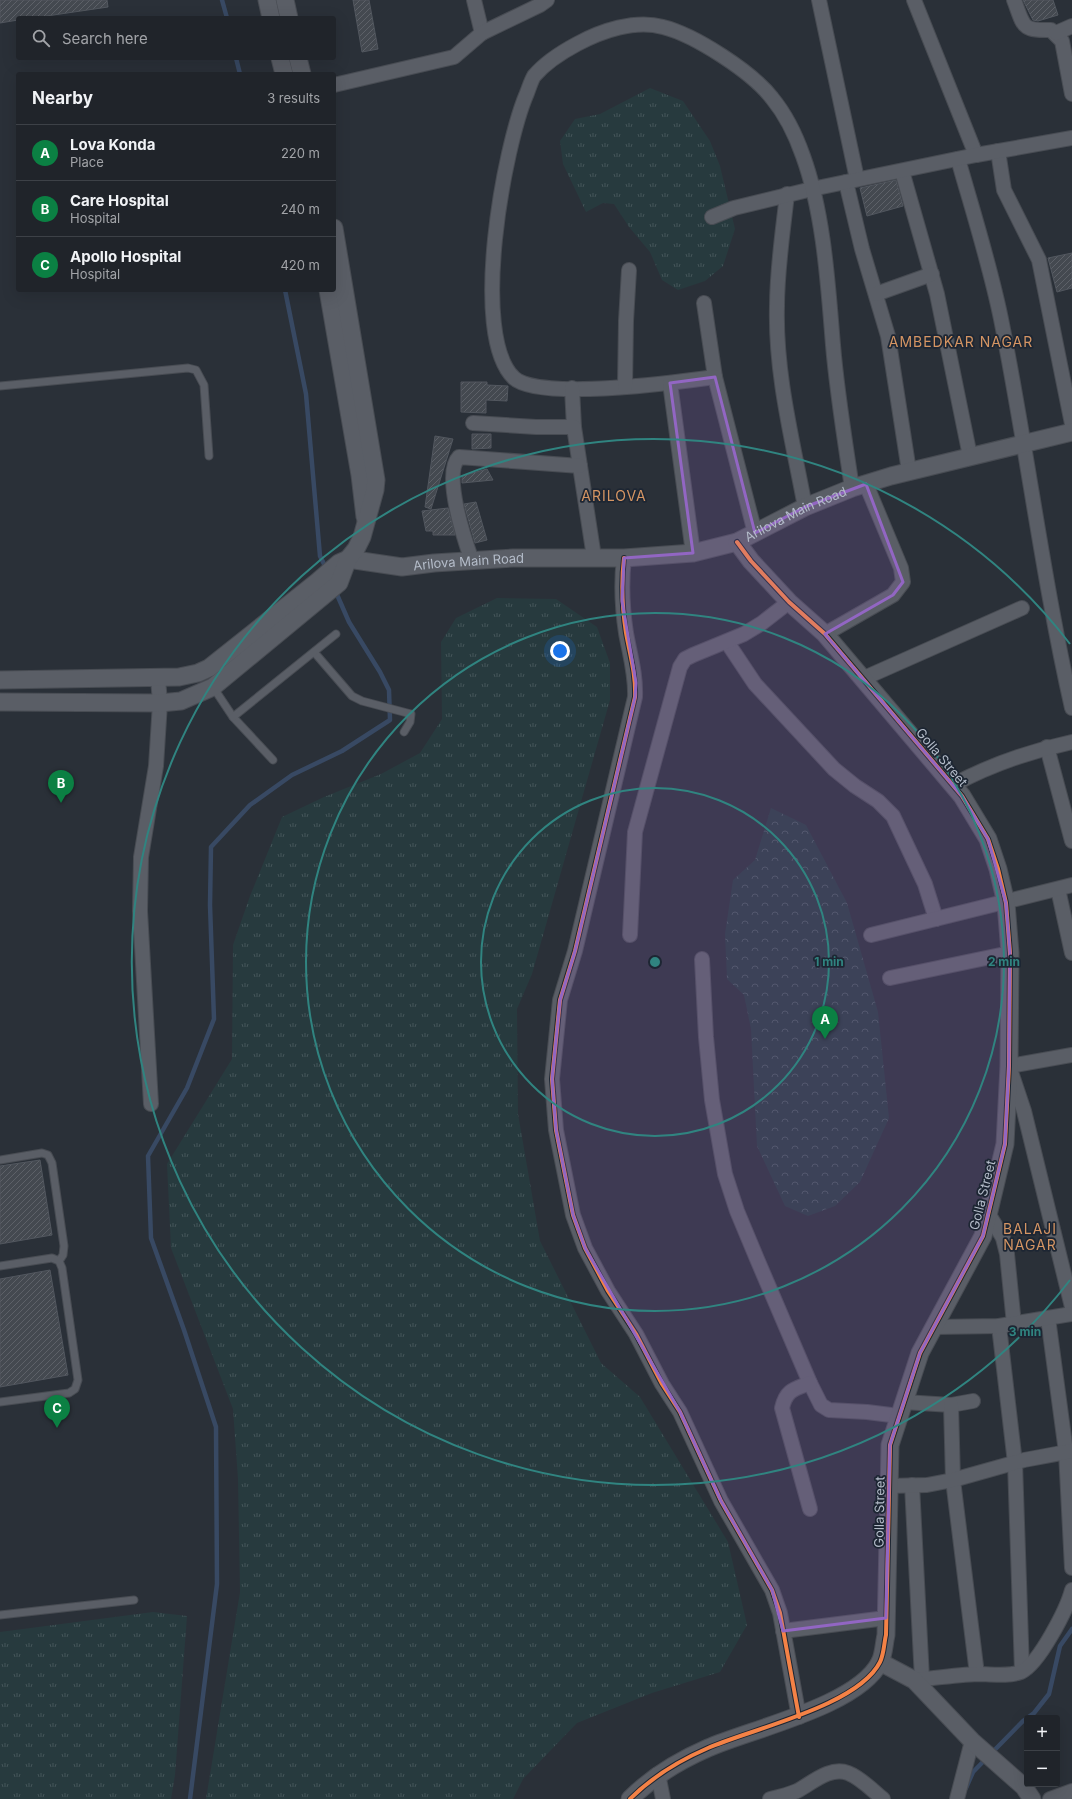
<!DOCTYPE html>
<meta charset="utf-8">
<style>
:root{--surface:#20242a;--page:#2d3036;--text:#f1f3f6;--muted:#a2a4a8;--line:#3d4147;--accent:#0b8043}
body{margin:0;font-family:Inter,sans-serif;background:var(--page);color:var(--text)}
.controls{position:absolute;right:12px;bottom:12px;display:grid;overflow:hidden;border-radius:4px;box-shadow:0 4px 16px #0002}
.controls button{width:36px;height:36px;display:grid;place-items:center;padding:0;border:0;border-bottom:1px solid var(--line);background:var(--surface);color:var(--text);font:20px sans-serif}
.you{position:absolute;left:560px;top:651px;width:14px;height:14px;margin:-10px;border:3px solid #fff;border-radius:50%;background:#1a73e8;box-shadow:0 0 0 6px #1a73e833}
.badge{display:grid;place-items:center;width:26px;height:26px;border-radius:50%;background:var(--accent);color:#fff;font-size:13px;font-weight:700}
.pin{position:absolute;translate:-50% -33px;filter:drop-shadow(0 1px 2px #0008)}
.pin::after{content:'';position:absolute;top:21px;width:14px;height:12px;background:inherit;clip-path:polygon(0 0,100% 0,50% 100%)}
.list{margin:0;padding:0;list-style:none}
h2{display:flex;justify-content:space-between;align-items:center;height:52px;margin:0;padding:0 16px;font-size:17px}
h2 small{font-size:13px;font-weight:400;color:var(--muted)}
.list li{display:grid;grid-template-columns:26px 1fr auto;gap:12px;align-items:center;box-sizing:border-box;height:56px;padding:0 16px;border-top:1px solid var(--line)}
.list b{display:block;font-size:15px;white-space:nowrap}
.list p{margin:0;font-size:13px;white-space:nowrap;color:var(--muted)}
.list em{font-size:13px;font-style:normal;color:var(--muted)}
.icon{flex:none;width:22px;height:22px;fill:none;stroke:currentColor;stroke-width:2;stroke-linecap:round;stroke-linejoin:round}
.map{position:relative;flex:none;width:1072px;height:1799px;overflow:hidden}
.search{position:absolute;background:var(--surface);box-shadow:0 4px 16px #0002;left:16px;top:16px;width:320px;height:44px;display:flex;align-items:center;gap:10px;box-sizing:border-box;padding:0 14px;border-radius:4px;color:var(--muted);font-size:15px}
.panel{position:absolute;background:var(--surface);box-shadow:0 4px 16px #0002;left:16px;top:72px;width:320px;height:220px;border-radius:4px}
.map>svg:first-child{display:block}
.grass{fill:url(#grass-tufts)}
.forest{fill:url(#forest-crowns)}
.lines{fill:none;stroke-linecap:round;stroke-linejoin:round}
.stream{stroke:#384963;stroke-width:4.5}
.building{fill:url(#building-hatch);stroke:#52575f}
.service-casing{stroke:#484c53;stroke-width:9}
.minor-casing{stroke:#484c53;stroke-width:16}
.tertiary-casing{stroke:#484c53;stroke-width:19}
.service{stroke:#5a5e66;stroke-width:7}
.minor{stroke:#5a5e66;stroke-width:14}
.tertiary{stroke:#5a5e66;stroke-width:17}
.cycleway-casing{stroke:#1d2633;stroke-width:6}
.cycleway{stroke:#f48246;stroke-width:4}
.marked{fill:#9266c3;fill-opacity:0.2;stroke:#9266c3;stroke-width:3;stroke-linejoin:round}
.ring{fill:none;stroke:#308480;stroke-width:2}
.labels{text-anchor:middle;stroke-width:3.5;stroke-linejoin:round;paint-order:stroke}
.street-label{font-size:13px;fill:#b4bcc9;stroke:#1d2633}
.neighbourhood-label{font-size:14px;letter-spacing:1px;fill:#d59563;stroke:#1d2633}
.centre{fill:#308480;stroke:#1d2633;stroke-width:2}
.ring-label{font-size:12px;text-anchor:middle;font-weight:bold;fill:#308480;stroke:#1d2633;stroke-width:3.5;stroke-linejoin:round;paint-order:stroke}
</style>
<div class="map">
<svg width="1072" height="1799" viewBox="0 0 1072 1799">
<defs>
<pattern id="grass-tufts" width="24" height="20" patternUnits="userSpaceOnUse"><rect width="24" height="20" fill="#273a3e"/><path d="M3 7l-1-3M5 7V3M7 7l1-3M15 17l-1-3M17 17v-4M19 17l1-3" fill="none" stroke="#445559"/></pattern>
<pattern id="forest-crowns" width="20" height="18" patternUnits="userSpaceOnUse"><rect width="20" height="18" fill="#273a3e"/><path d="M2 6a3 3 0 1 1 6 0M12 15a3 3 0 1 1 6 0" fill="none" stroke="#445559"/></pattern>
<pattern id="building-hatch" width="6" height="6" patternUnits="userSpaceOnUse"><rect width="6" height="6" fill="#444950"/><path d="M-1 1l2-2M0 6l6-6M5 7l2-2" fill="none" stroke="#5d6168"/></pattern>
</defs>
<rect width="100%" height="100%" fill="#2a3038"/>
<g class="grass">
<polygon points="650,88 683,101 710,141 720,166 735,229 723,266 705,281 678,290 662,280 650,252 629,227 614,204 603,203 586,212 563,164 560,141 575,119 600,114"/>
<polygon points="497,598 556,599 597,627 610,663 610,700 532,974 517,1009 518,1114 540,1241 601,1363 640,1397 728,1542 747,1625 720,1672 652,1693 577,1723 523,1779 513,1799 206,1799 240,1592 238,1479 233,1409 171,1248 167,1164 232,1059 233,945 250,896 282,817 324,797 381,774 420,753 442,719 441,642 456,618"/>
<polygon points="153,1612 187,1616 175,1775 171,1799 0,1799 0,1632"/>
</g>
<polygon class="forest" points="771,808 806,825 847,903 878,1012 889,1118 860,1182 835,1206 808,1216 785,1206 757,1146 751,1029 744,995 727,979 725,934 733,880 755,860"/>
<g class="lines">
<g class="stream">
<polyline points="222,0 227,18"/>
<polyline points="236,58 240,74"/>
<polyline points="285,290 306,394 320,556 327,570"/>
<polyline points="966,1788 973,1772 1023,1721 1034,1713 1049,1694 1060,1646 1072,1629"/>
<polyline points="190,1799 217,1584 216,1427 184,1330 151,1238 148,1156 187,1088 214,1019 210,905 211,847 250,805 292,775 342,751 390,720 389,690 380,672 349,622 335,590"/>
</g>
</g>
<g class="building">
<polygon points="0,0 107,0 108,7 33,18 18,18 18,20 0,23"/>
<polygon points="353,0 369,0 378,49 362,52"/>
<polygon points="1023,0 1053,0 1058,15 1038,21 1033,20"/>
<polygon points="896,180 903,206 867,216 860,188"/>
<polygon points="1072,253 1072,288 1057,292 1048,258"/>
<polygon points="461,382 487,382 487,385 508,386 507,401 486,400 486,413 461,412"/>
<polygon points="472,434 491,434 491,448 472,449"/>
<polygon points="435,436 453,439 431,509 425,507"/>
<polygon points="487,469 493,480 462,483 462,476"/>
<polygon points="476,502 487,540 475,543 464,504"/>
<polygon points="448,508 455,535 433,535 433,531 426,531 422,511"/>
<polygon points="40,1160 52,1235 0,1244 0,1166"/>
<polygon points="50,1270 68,1375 0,1387 0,1279"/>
</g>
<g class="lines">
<g class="service-casing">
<g id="service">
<polyline points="0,386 188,368 196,370 204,385 209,456"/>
<polyline points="314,652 352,696 362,701 411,714 410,722 404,732"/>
<polyline points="213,687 233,717 273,760"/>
<polyline points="233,717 336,634"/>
<polyline points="0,1160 42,1153 48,1155 52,1163 64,1246 63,1255 59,1261"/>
<polyline points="0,1266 52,1258 59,1261 62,1268 78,1380 75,1389 69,1393 0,1402"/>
<polyline points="0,1615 134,1600"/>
</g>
</g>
<g class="minor-casing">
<g id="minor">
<polyline points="474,0 482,33"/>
<polyline points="819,0 857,179"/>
<polyline points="914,0 976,155"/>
<path d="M 1014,0 C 1024,26 1021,31 1051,30 L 1062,41 L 1072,94"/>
<polyline points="1056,33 1072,26"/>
<polyline points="334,85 454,57 482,33 540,5 547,0"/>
<polyline points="998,151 1004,190 1039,260 1072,424"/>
<path d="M 958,159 C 973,212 990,265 1001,319 C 1027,449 1043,580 1072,708"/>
<polyline points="902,171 937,294 970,456"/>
<polyline points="846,182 862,249 888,336 909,471"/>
<path d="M 787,194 C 783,231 777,269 777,306 C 775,374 793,442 805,507"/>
<polyline points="712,217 734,208 812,189 976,155 1072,138"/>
<polyline points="876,294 932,274"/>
<polyline points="704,303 715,377 755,533"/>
<path d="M 715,377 C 679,382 539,401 514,378 C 469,335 504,146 527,93 C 529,88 531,81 534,76 C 545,63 562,52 577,44 C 601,31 635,19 663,27 C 695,35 752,72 772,98 C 786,115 796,136 803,156 C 824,214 828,285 833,345 C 837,393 845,441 852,488"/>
<polyline points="670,383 693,553"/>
<polyline points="625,387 626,321 629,270"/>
<polyline points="572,388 574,427"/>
<polyline points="473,423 536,427 574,427 594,557"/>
<path d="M 624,558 C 621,583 622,607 626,633 C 630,655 636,675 635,697 L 575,951 L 560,1000 L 552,1079 L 556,1130 L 573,1215 L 585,1248 L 608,1291 L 636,1334 L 662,1384 L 680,1412 L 721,1501 L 772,1590 L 780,1613 L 799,1717"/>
<path d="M 472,561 C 465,541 442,474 459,457 L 580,466"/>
<polyline points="825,634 893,595 903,582 901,568 866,484"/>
<polyline points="727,642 755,684 834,769 855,786 878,801 893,816 925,884 936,919"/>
<polyline points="862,679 1022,608"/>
<polyline points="1047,747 1072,841"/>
<path d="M 953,785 C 990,765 1031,751 1072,742"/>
<polyline points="1058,889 1072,953"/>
<polyline points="630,935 635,832 680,667 685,659 693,655 744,634 762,623 789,602"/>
<polyline points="871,935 1072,885"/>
<polyline points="702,959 706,1037 712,1100 725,1174 737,1211 757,1259 810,1383 821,1405 829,1410 867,1412 899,1416"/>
<polyline points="890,978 1010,953"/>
<polyline points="1072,1055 1009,1066 1024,1111 1072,1307"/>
<polyline points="151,1104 140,911 141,857 156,766 160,703 158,678"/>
<polyline points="988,1213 1003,1238 1007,1254 1014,1324"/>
<polyline points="1048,1318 1066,1452 1072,1568"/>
<polyline points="999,1326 1015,1463 1022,1671"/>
<polyline points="934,1327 999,1326 1072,1314"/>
<polyline points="904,1402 951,1405 973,1401"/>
<polyline points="951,1405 953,1480 977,1674"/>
<polyline points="912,1485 922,1679"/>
<polyline points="889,1486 927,1485 953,1480 1024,1460 1072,1451"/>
<path d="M 810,1509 L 782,1408 C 786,1390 794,1389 810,1383"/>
<polyline points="783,1631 886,1618"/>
<path d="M 914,1680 C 935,1678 957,1675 978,1674 C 992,1674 1007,1677 1021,1672 C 1039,1664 1067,1609 1072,1590"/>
<polyline points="658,1774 663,1799"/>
<path d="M 770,1799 C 779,1797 788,1795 797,1791 C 812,1783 830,1766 848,1773 C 861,1778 872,1790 883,1799"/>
<polyline points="957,1799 972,1741"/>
<polyline points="1050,1799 1072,1791"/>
</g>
</g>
<g class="tertiary-casing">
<g id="tertiary">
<polyline points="267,0 271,18"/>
<polyline points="285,0 289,18"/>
<polyline points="280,58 284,74"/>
<polyline points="298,58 302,74"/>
<polyline points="328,290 360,475 365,517"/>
<path id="s1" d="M 0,680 L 179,677 L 198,673 L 209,668 L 317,582 L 339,563 L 348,559 L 402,567 L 434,563 L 513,558 L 624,558 L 693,553 L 737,542 L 805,507 L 852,488 L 891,476 L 1072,432"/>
<polyline points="0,702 160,703 181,701 213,687 339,583 348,559 356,549 362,537 375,490 376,480 334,228"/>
<polyline points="880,1662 914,1680 972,1741 1024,1787 1032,1799"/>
<path d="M 630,1799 C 653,1776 678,1761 708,1748 C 751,1729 858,1706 880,1662 C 884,1654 884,1643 886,1635 L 890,1445 L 920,1353 L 983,1236 L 1005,1144 L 1009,1066 L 1010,953 L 1006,903 L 998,869 L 988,839 L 962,796 L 825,634 L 789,602 L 751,561 L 737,542"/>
</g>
</g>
<use href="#service" class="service"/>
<use href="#minor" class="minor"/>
<use href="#tertiary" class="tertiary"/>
<g class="cycleway-casing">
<g id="cycleway">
<path d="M 624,558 C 621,583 622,607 626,633 C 630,655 636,675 635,697 L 575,951 L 560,1000 L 552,1079 L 556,1130 L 573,1215 L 585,1248 L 608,1291 L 636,1334 L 662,1384 L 680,1412 L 721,1501 L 772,1590 L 780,1613 L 799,1717"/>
<path d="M 630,1799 C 653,1776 678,1761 708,1748 C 751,1729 858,1706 880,1662 C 884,1654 884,1643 886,1635 L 890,1445 L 920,1353 L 983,1236 L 1005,1144 L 1009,1066 L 1010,953 L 1006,903 L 998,869 L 988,839 L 962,796 L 825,634 L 789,602 L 751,561 L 737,542"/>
</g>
</g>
<use href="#cycleway" class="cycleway"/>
</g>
<path class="marked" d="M 715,377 L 755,533 L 805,507 L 866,484 L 903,582 L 893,595 L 825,634 L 962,796 L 988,839 L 1006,903 L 1010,953 L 1009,1066 L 1005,1144 L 983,1236 L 920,1353 L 890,1445 L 886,1618 L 783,1631 L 772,1590 L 721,1501 L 680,1412 L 585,1248 L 573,1215 L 556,1130 L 552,1079 L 560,1000 L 575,951 L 635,697 L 636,683 L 622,601 L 624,558 L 693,553 L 670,383 Z"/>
<g class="ring">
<circle cx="655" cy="962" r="174"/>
<circle cx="655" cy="962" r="349"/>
<path d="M1070 1280A523 523 0 1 1 1070 644"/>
</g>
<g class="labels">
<g class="street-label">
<text dy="5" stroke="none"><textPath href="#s1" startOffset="844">Arilova Main Road</textPath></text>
<text dy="5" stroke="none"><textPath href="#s1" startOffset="509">Arilova Main Road</textPath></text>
<text transform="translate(942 757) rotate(50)" y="5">Golla Street</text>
<text transform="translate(982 1195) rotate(-76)" y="5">Golla Street</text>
<text transform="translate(879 1512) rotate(-89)" y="5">Golla Street</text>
</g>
<g class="neighbourhood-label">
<text x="961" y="347">AMBEDKAR NAGAR</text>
<text x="614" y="501">ARILOVA</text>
<text x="1030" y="1234">BALAJI<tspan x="1030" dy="16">NAGAR</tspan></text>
</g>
</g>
<circle cx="655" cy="962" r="6" class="centre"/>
<g class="ring-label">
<text x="829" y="966">1 min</text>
<text x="1004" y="966">2 min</text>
<text x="1025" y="1336">3 min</text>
</g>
</svg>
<div class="controls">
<button>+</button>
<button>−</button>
</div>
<div class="you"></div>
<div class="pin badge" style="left:825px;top:1039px">A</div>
<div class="pin badge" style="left:61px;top:803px">B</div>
<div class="pin badge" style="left:57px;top:1428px">C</div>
<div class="search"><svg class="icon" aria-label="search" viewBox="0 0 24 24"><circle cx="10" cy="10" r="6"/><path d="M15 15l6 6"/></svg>Search here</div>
<section class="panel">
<h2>Nearby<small>3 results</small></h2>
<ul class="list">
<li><span class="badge">A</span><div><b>Lova Konda</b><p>Place</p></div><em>220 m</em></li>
<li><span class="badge">B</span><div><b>Care Hospital</b><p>Hospital</p></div><em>240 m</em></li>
<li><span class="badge">C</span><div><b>Apollo Hospital</b><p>Hospital</p></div><em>420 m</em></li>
</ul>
</section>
</div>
